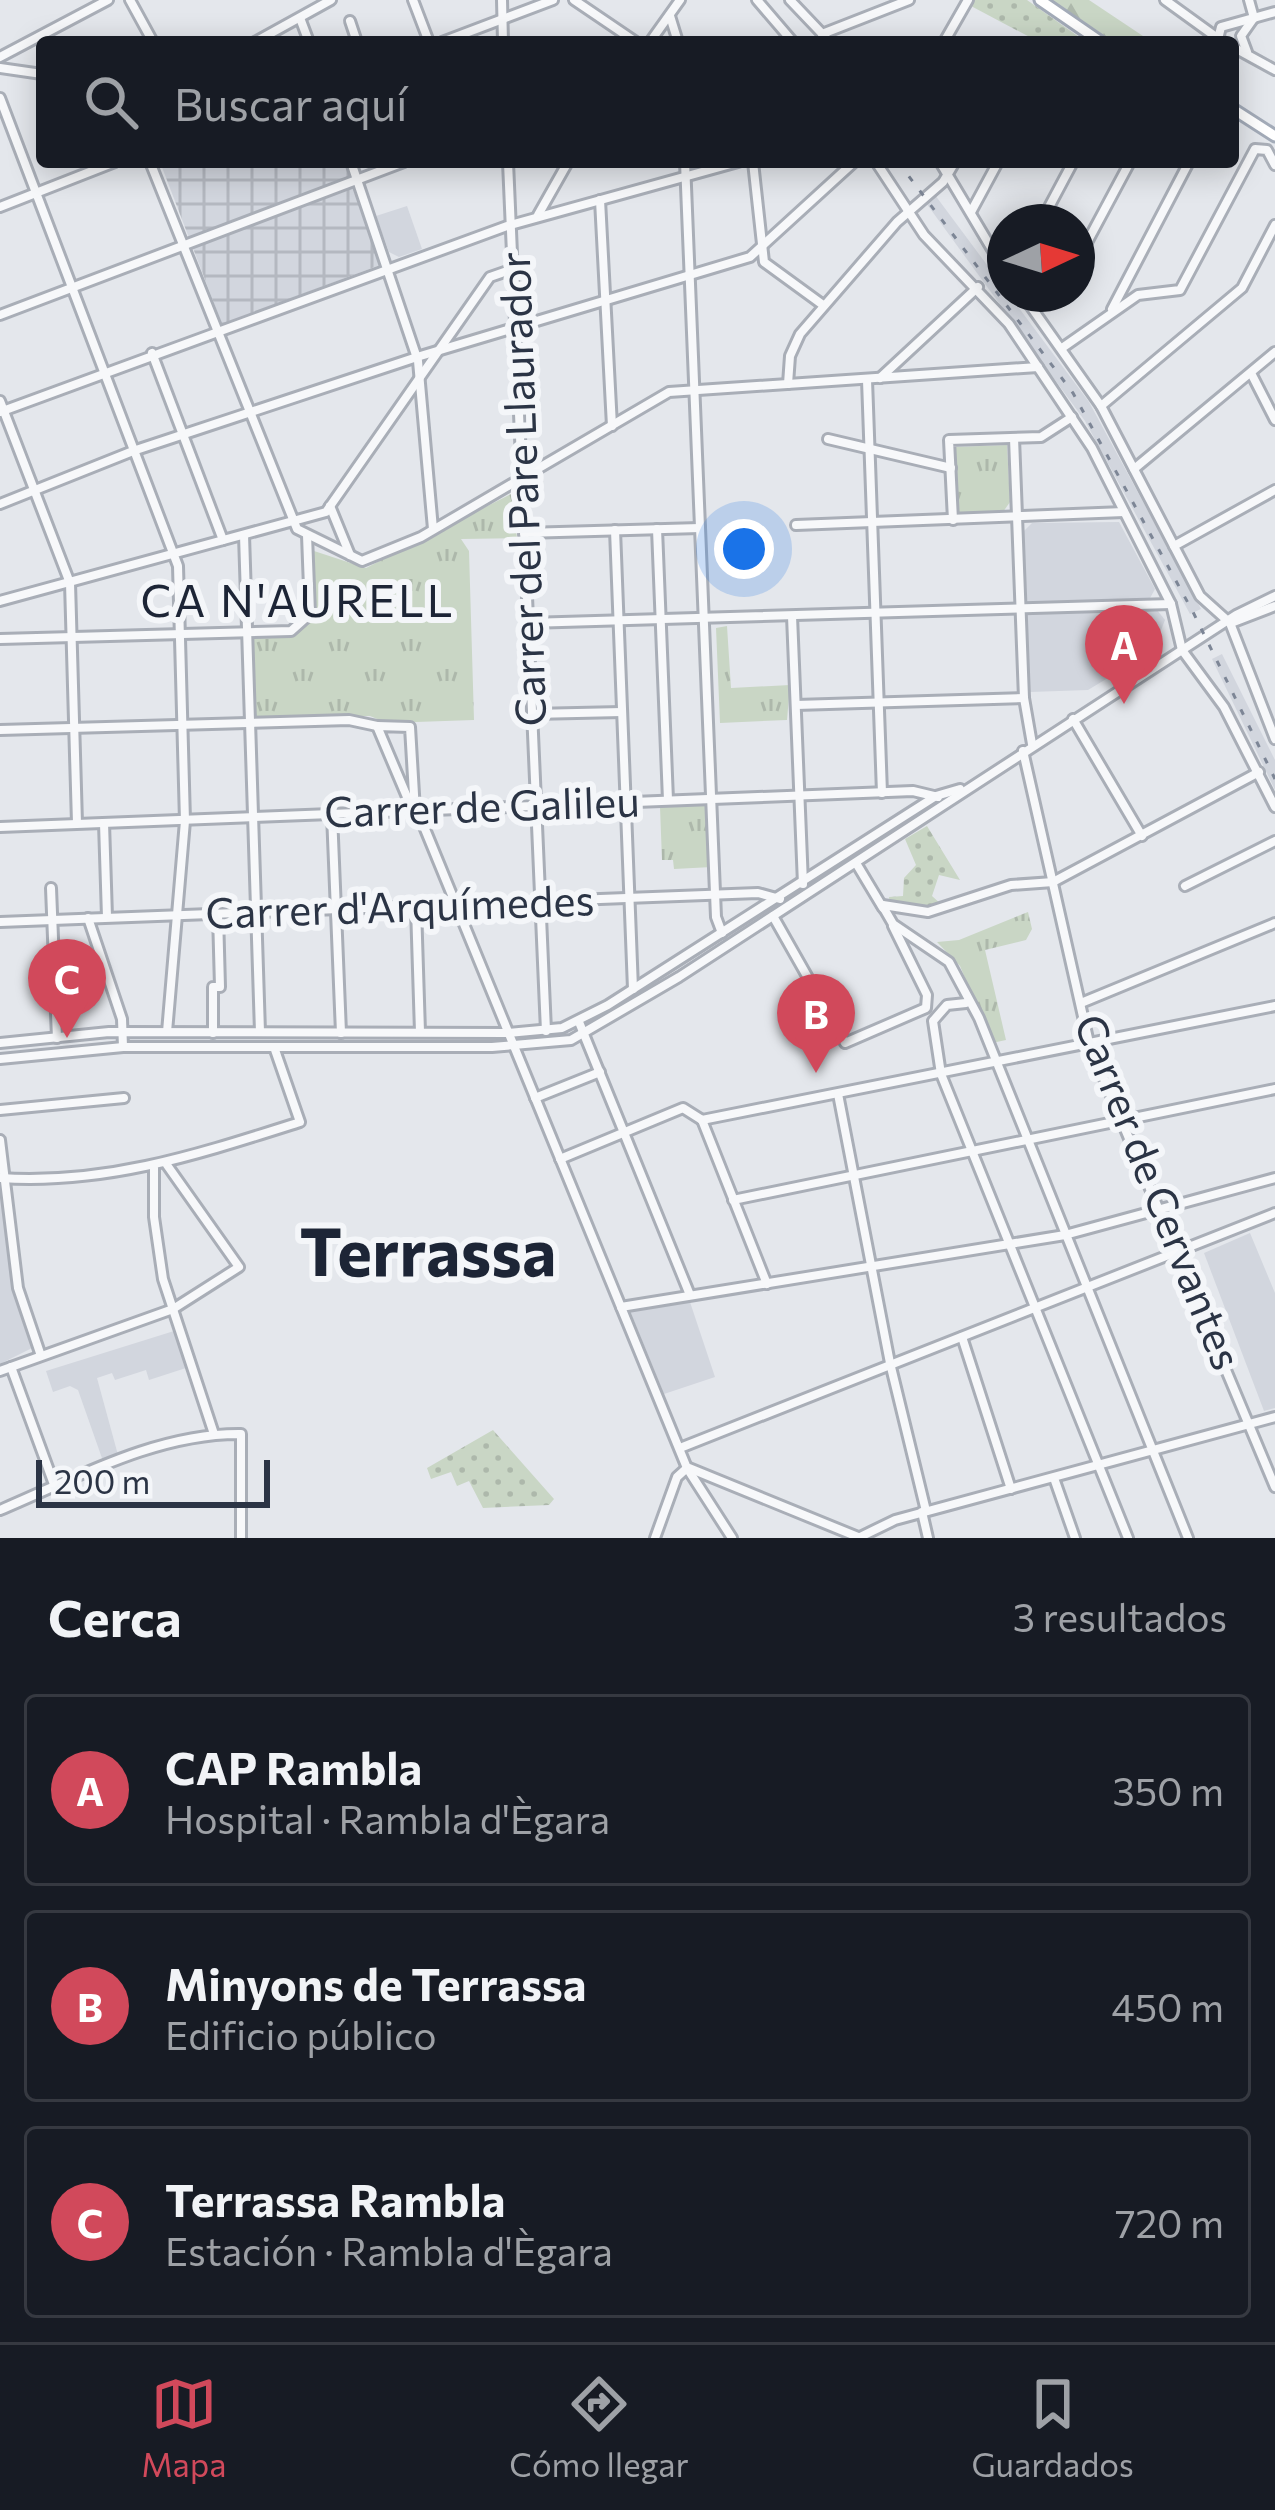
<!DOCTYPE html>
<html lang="es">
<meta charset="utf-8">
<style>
:root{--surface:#171b24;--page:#242831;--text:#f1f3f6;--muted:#9ea1a6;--line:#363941;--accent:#d1495b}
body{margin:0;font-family:Commissioner,sans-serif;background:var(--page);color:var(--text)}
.compass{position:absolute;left:987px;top:204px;width:108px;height:108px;border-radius:50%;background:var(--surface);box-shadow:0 6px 30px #0003;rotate:86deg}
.scale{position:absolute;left:36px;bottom:30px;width:234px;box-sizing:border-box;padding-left:12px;border:6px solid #2b3445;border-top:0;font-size:33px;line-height:42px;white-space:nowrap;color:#2b3445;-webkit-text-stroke:9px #f4f6f9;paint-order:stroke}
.you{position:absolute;left:744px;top:549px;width:42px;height:42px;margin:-30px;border:9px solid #fff;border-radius:50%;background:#1a73e8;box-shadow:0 0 0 18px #1a73e833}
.badge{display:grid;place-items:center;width:78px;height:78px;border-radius:50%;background:var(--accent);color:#fff;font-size:39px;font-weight:700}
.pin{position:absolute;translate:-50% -99px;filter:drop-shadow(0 3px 6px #0008)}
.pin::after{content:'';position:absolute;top:63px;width:42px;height:36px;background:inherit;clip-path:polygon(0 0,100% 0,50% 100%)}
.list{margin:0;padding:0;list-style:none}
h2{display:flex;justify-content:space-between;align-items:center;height:156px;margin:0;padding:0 48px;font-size:51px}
h2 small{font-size:39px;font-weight:400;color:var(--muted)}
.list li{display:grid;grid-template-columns:78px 1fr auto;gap:36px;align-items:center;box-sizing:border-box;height:192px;margin:0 24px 24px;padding:0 24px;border:3px solid var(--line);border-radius:12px}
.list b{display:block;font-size:45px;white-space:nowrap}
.list p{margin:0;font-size:39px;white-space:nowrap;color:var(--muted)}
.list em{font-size:39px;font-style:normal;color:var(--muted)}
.icon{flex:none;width:66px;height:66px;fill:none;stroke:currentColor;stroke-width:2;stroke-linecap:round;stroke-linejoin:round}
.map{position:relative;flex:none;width:1275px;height:1538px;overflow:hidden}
.search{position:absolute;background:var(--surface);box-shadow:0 6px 30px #0003;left:36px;right:36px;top:36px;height:132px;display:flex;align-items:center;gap:30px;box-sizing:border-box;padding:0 42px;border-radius:12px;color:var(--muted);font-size:45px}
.sheet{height:804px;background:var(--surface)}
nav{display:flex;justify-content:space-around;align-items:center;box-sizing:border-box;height:168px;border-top:3px solid var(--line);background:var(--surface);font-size:33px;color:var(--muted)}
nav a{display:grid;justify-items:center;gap:6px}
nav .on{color:var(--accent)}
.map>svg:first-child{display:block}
.built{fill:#d2d6de}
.industrial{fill:url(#industrial-grid)}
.grass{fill:url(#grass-tufts)}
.forest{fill:url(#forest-firs)}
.garden{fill:url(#garden-dots)}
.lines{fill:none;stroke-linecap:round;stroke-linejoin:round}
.minor-casing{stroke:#a9aeb7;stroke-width:14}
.major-casing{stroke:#a3abb8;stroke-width:15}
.minor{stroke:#f7f8fa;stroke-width:8}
.major{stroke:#fff;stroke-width:9}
.rail{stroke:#7d8696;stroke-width:3;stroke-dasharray:6 12;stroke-linecap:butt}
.labels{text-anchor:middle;stroke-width:12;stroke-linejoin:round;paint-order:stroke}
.street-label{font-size:42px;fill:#2b3445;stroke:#f4f6f9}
.neighbourhood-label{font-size:45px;letter-spacing:3px;fill:#1d2536;stroke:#f4f6f9}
.town-label{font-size:66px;font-weight:bold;fill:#1d2536;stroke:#f4f6f9}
</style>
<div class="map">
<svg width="1275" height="1538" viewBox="0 0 1275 1538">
<defs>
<pattern id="industrial-grid" width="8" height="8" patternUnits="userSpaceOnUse" patternTransform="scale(3)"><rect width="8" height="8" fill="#d2d6de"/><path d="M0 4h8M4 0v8" fill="none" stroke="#b4b8c0"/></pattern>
<pattern id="grass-tufts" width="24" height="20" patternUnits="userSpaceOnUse" patternTransform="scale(3)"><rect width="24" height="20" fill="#c9d6c5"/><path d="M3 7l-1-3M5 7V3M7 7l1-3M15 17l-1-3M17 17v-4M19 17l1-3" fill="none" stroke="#adb8ab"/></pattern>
<pattern id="forest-firs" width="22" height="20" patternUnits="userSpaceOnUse" patternTransform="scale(3)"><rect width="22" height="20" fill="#c9d6c5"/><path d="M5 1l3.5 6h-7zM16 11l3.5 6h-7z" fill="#adb8ab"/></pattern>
<pattern id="garden-dots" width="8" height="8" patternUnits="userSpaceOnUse" patternTransform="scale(3)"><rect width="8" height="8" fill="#c9d6c5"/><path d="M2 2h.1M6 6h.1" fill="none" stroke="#adb8ab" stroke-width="1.8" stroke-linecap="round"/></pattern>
</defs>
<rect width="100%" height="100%" fill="#e4e7ec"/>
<g class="built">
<polygon points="935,195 1089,402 1201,609 1190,614 1085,421 926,203"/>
<polygon points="407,206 422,249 399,257 389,252 376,216"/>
<polygon points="1119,522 1155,589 1149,600 1027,602 1023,532 1032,523"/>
<polygon points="1157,610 1165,620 1154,648 1131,664 1088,690 1030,692 1027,614"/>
<polygon points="1222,654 1275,760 1275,790 1212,659"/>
<polygon points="0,1192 13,1289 34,1347 0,1364"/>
<polygon points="1250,1233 1275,1293 1275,1408 1264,1411 1204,1253"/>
<polygon points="690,1302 715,1377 664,1394 630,1311"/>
<polygon points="174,1331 186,1368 149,1380 146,1370 115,1380 112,1373 97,1378 118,1455 103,1461 78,1390 70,1386 53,1392 46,1371"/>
</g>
<polygon class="industrial" points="160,162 345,162 380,265 222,324"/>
<g class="grass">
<polygon points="1007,445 1010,502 1003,512 958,515 954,447"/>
<polygon points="511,494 517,538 461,539 469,551 474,720 387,723 370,716 256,716 253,638 291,638 317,615 311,550 366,568"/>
<polygon points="727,626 731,688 790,685 787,720 720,723 716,628"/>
<polygon points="709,804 712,867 674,869 673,860 662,860 660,807"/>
<polygon points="1028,912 1032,929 1026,940 985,950 1006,1040 992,1043 960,966 937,942 959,940"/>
</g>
<polygon class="forest" points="1052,0 1089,0 1152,42 1114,42"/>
<g class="garden">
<polygon points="975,0 1027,0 1086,42 1039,42 971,6"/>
<polygon points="927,826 960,880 939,875 932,896 942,905 890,905 889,897 903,896 904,878 916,865 905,839"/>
<polygon points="493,1430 554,1499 549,1505 483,1508 469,1481 457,1486 451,1472 431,1479 427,1468"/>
</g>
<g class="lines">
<g class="minor-casing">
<g id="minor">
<polyline points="130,0 153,42"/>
<polyline points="413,0 429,42"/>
<polyline points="502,0 503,42"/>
<polyline points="574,0 636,42"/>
<polyline points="757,0 793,42"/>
<polyline points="790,0 830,42"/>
<polyline points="1165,0 1223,42"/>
<polyline points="1249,0 1254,18"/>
<polyline points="670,16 678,42"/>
<polyline points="300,18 309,42"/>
<polyline points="350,21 357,42"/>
<polyline points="822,34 909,0"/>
<polyline points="1218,39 1221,27 1275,12"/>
<polyline points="255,42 331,0"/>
<polyline points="442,42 553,0"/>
<polyline points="650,42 680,0"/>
<polyline points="944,42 968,0"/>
<polyline points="1233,47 1275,70"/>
<polyline points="1247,52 1241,36 1253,19"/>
<polyline points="0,57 108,0"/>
<polyline points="0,68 42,74"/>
<polyline points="0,98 178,566 185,821 167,1032"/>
<polyline points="150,162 297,529 362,561 421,537 669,392 1038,367"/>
<polyline points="351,162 418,361 433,529"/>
<polyline points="508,162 546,1031"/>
<polyline points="685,162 716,917 722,933"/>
<polyline points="753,162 764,262 823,305"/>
<polyline points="876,162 924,235 1009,324 1092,448 1171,604 1182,650 1224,707 1275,807"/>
<polyline points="940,162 1005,271"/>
<polyline points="600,200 612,426"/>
<polyline points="0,207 115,162"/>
<polyline points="971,212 998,162"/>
<polyline points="538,215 568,162"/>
<polyline points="1041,222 1073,162"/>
<polyline points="1077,261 1130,162"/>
<polyline points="1022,294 1101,406 1200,596 1230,623 1275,739"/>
<polyline points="1032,307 1049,294"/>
<polyline points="1112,309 1189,162"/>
<polyline points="0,315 404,162"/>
<polyline points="1062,348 1138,295 1180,290 1255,149 1267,150 1275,165"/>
<polyline points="152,353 223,540"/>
<polyline points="1251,373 1275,420"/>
<polyline points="880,378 978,287"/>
<polyline points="867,380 882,793"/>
<polyline points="788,384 790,356 800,334 897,222 943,182 955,162"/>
<polyline points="0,401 70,583 77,823"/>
<polyline points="1101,406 1242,288 1275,225"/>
<polyline points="0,412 507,226 738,162"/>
<polyline points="1014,438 1024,698 1032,744"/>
<polyline points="828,439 951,468"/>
<polyline points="1134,469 1275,352"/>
<polyline points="0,504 133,451 417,357 750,257 854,162"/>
<polyline points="330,506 350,555"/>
<polyline points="953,520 949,440 1041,437 1072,417"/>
<polyline points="796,525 1124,512"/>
<polyline points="657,529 668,800"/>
<polyline points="615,530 633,989"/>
<polyline points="524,533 700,528"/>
<polyline points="244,535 260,1032"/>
<polyline points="1174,546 1275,490"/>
<polyline points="0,601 326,512 490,277 513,269"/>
<polyline points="792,616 803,884"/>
<polyline points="528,623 1171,604"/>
<polyline points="1231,623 1275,606"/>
<polyline points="0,639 291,631 310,614 307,535"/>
<polyline points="796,705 1024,698"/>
<polyline points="532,714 622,712"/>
<polyline points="1073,719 1142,836"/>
<polyline points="0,730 349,720 377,726"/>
<polyline points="1023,751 1089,1043 1275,1487"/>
<polyline points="415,811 410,727 377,726 410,804 418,812 687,1468 732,1538"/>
<polyline points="332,814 341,1033"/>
<polyline points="104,823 107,917"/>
<polyline points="0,827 913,791 938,797"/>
<polyline points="856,863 883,908"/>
<polyline points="1185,886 1275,841"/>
<polyline points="51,888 57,1038"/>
<polyline points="882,905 893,924 949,962 979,1018 1188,1538"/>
<polyline points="883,905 928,912 1011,885 1053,882 1259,772"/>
<polyline points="416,907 420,1032"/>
<polyline points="773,916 845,1043 926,1008 927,995 893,926"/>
<polyline points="88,918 122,1019 123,1047"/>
<polyline points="0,922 758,893 780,899"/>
<polyline points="966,1003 947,1005 933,1021 941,1074 1128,1538"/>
<polyline points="1081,1003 1275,923"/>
<polyline points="579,1022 690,1295"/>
<polyline points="213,1033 213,987 220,987 218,914"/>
<polyline points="0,1043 109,1032 508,1033 562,1028 608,1005 936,796 960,789"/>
<polyline points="0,1059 123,1047 492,1047 571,1040 679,977 1236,615 1275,596"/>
<polyline points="838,1094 890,1363 926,1511"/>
<polyline points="535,1098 600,1072"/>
<polyline points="0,1110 124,1098"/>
<polyline points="702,1120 1275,1006"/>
<polyline points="702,1120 767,1284"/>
<polyline points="0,1140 18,1288 40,1353"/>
<polyline points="560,1159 683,1108 702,1120"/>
<polyline points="154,1168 154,1217 163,1279 214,1434"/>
<path d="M 0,1178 C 107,1185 199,1154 300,1122 L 274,1047"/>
<polyline points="733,1200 1275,1089"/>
<polyline points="621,1307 1065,1235 1275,1178"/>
<polyline points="962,1337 1011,1489"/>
<polyline points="11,1367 55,1487"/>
<polyline points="0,1371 173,1309 239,1267 167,1165"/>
<polyline points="680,1448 1275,1213"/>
<polyline points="689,1468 858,1537"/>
<polyline points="1054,1478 1075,1538"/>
<path d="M 0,1510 C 76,1478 157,1433 241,1434 L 241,1538"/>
<polyline points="922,1512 928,1538"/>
<polyline points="655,1538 677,1477 687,1468"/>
<polyline points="858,1538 895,1520 1275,1417"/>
</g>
</g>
<g class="major-casing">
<g id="major">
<polyline points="1040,0 1101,42"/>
<polyline points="1233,109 1275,136"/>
</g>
</g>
<use href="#minor" class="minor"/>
<use href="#major" class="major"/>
<polyline class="rail" points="898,162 1073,393 1193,612 1275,779"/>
</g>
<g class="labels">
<g class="street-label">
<text transform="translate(523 489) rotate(-92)" y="15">Carrer del Pare Llaurador</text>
<text transform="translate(482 807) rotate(-2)" y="15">Carrer de Galileu</text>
<text transform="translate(400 907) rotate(-2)" y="15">Carrer d'Arquímedes</text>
<text transform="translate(1158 1192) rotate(68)" y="15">Carrer de Cervantes</text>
</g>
<g class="neighbourhood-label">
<text x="298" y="617">CA N'AURELL</text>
</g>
<g class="town-label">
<text x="428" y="1276">Terrassa</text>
</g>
</g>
</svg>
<svg class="compass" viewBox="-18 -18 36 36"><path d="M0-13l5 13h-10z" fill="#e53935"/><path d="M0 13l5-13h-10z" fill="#9ea1a6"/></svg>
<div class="scale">200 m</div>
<div class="you"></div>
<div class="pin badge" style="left:1124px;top:704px">A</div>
<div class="pin badge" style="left:816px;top:1073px">B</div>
<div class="pin badge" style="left:67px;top:1038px">C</div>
<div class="search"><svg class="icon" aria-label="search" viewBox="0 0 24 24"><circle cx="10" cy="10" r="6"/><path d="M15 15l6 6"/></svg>Buscar aquí</div>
</div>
<section class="sheet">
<h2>Cerca<small>3 resultados</small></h2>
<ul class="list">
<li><span class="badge">A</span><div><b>CAP Rambla</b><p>Hospital · Rambla d'Ègara</p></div><em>350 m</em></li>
<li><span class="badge">B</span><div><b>Minyons de Terrassa</b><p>Edificio público</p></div><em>450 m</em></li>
<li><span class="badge">C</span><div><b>Terrassa Rambla</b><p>Estación · Rambla d'Ègara</p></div><em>720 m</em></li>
</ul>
</section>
<nav>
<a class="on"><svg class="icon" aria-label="map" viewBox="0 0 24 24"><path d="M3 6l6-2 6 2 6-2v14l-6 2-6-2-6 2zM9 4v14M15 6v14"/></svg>Mapa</a>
<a><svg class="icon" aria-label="directions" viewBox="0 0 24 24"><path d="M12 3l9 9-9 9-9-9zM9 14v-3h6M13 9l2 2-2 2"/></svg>Cómo llegar</a>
<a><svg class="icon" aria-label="saved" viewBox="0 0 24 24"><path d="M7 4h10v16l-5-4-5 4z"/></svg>Guardados</a>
</nav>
